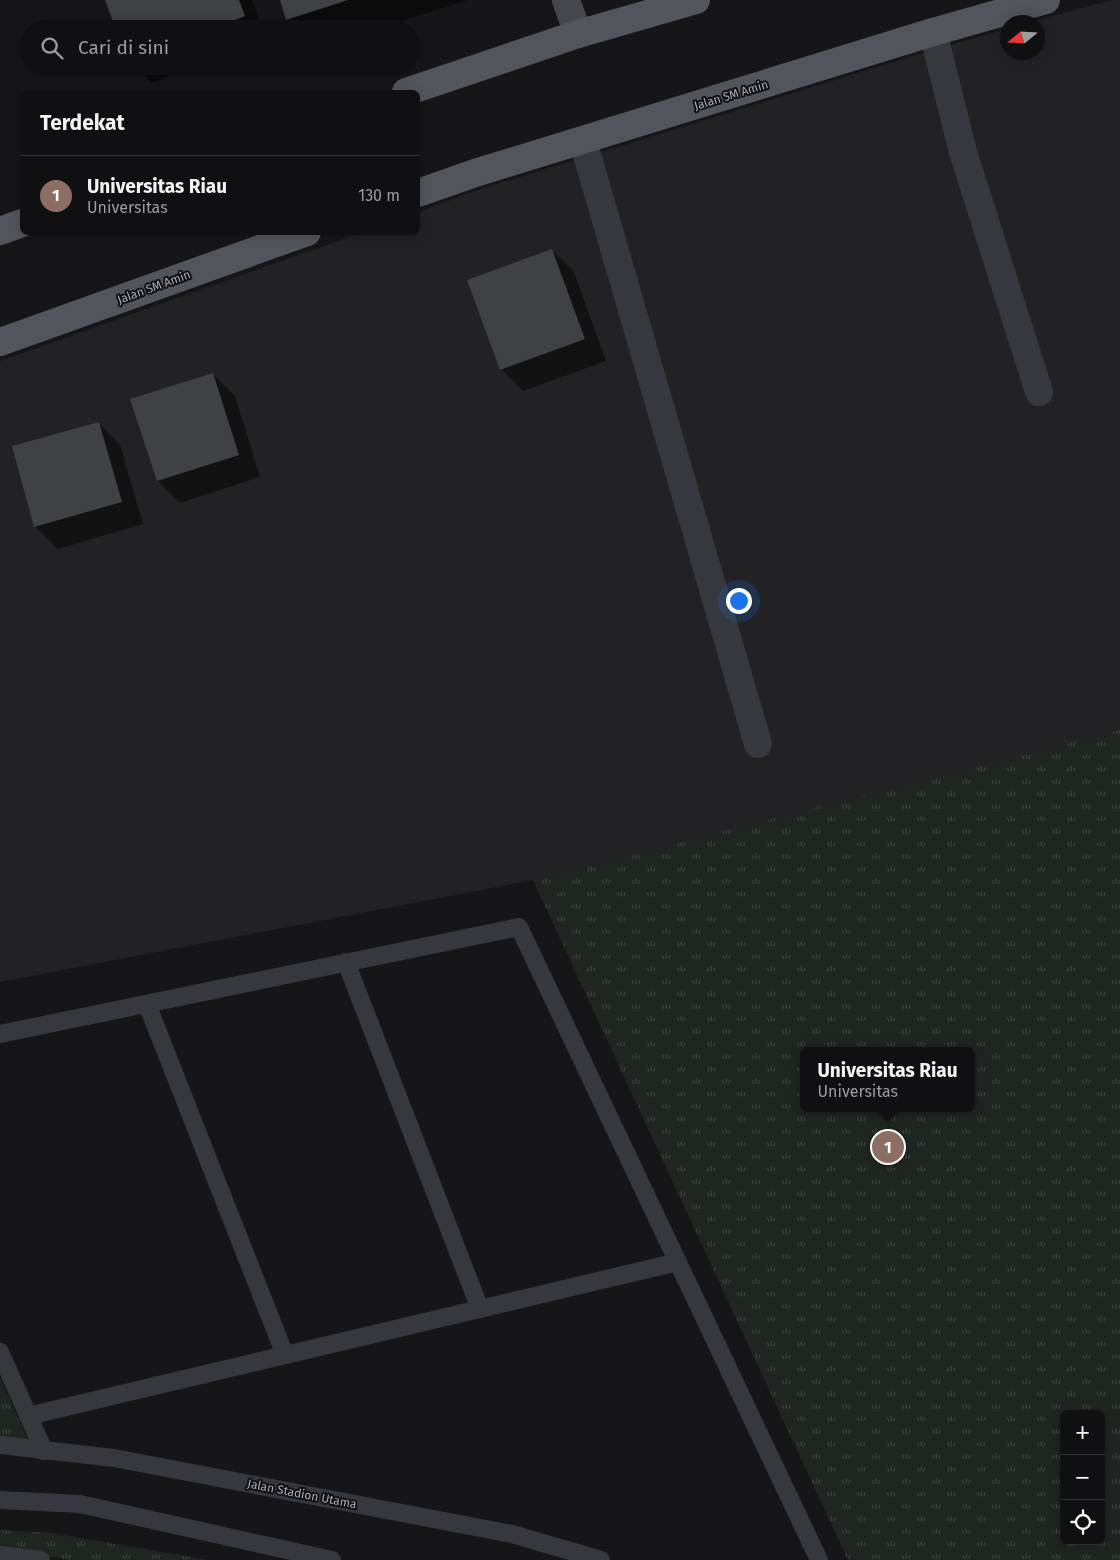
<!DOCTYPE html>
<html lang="id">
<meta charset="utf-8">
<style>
:root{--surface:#101012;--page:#1e1e20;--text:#f1f3f6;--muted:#9c9d9f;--line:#303032;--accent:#0b8043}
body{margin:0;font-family:"Fira Sans",sans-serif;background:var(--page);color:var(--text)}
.controls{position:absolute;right:15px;bottom:15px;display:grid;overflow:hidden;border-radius:8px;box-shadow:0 2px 12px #0003}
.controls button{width:45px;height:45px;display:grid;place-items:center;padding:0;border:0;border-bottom:1px solid var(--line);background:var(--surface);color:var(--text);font:25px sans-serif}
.compass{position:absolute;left:1000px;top:15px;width:45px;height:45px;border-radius:50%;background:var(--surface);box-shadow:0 2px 12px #0003;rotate:252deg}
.you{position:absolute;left:738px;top:600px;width:18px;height:18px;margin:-12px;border:4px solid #fff;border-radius:50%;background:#1a73e8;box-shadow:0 0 0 8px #1a73e833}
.badge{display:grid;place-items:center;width:32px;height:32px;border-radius:50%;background:var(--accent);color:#fff;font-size:16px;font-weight:700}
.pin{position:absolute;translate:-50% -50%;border:2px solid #fff;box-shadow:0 1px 5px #0006}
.popup{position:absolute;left:800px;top:1047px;width:175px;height:65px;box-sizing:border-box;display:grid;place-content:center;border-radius:8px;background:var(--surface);filter:drop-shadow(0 1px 4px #0005);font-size:16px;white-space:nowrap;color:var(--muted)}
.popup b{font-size:19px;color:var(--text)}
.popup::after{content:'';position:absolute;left:50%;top:100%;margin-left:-10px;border:10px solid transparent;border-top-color:var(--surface)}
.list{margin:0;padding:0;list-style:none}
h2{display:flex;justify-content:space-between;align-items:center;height:65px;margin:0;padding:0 20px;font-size:21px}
h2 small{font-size:16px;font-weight:400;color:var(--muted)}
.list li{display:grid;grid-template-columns:32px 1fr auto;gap:15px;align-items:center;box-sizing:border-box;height:80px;padding:0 20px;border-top:1px solid var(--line)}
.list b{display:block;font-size:19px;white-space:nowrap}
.list p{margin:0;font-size:16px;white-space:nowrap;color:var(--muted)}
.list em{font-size:16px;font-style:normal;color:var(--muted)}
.icon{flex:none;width:28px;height:28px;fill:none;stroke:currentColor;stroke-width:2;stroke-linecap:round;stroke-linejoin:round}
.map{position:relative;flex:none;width:1120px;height:1560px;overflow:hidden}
.search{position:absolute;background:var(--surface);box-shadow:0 2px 12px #0003;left:20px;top:20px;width:400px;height:55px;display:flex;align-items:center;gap:12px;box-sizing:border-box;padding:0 18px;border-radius:28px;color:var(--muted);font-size:19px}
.panel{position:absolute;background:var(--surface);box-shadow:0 2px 12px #0003;left:20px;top:90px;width:400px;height:145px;border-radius:8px}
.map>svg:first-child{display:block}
.built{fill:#222225;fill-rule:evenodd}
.grass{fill:url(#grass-tufts);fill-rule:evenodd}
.shadow{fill:#0007}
.building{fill:#404145}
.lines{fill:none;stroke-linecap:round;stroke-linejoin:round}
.service{stroke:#37383d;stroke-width:18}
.minor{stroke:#37383d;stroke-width:28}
.secondary{stroke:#45474d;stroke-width:28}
.primary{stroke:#53555c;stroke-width:28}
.labels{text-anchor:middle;stroke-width:4;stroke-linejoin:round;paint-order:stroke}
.street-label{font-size:12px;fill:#a8adb8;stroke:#111113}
</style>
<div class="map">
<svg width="1120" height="1560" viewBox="0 0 1120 1560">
<defs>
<pattern id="grass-tufts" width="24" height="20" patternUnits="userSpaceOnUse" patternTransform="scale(1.25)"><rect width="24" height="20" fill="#1e261f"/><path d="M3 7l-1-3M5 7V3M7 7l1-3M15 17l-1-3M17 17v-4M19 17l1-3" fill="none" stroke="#3c433d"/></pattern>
</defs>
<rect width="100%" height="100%" fill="#161618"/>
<path class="built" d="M 1111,0 L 1120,0 L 1120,1560 L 848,1560 L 533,880 L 0,982 L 0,361 L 360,233 L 418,232 L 418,212 L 481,189 L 939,48 L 1007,29 L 1008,52 L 1038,52 L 1038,22 L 1031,22 ZM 804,1051 L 972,1051 L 972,1108 L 804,1108 ZM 1064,1414 L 1101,1414 L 1101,1541 L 1064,1541 Z"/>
<g class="grass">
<path d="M 1120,730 L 1120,1560 L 848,1560 L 533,880 ZM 804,1051 L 972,1051 L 972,1108 L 804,1108 ZM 1064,1414 L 1101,1414 L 1101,1541 L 1064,1541 Z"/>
<polygon points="0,1378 29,1442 0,1440"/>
<polygon points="0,1530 52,1533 208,1560 74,1560 0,1551"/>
</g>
<g class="shadow">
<polygon points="106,0 252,0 263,29 117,29"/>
<polygon points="281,0 468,0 376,29 297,29 287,19"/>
<polygon points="135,66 196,66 152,83"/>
<polygon points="552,250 574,272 606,361 523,391 501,369"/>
<polygon points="213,374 235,396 260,477 180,503 158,481"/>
<polygon points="98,423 120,445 143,524 58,549 36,527 13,447"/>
</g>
<g class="building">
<polygon points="105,0 239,0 245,16 214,29 116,29"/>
<polygon points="280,0 348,0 286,20"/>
<polygon points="552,249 585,339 500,370 467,280"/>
<polygon points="213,373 239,455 157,481 130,399"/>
<polygon points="99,422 122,502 34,527 12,446"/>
</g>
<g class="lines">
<g class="service">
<polyline points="346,962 480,1309"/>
<polyline points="147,1004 285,1355"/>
<polyline points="0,1034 519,927 819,1560"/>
<polyline points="0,1352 44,1451"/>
<polyline points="28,1416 678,1262"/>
<polyline points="0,1445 114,1458 334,1500 512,1534 601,1560"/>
<polyline points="0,1500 80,1504 332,1560"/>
<polyline points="0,1555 41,1560"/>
</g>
<g class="minor">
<polyline points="933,32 963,152 1039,392"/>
<polyline points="583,141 758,744"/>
</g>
<polyline class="secondary" points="566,0 578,34"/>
<g class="primary">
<polyline points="406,92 578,34 696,0"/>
<polyline points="418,193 475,173 933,32 1046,0"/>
<polyline points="0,231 22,223"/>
<polyline points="0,342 307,232"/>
</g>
</g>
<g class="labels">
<g class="street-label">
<text transform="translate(731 95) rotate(-17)" y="4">Jalan SM Amin</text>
<text transform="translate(154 287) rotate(-20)" y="4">Jalan SM Amin</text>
<text transform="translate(302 1494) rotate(11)" y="4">Jalan Stadion Utama</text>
</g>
</g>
</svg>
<div class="controls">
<button>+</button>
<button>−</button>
<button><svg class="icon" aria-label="locate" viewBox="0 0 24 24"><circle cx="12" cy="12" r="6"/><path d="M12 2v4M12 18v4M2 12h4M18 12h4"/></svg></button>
</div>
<svg class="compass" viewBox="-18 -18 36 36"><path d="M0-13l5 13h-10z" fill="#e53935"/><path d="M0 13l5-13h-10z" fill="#9c9d9f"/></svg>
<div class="you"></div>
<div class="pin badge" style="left:888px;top:1147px;background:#8d6e63">1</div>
<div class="popup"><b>Universitas Riau</b>Universitas</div>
<div class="search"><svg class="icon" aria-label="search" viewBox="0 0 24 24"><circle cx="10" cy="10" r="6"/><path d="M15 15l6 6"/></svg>Cari di sini</div>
<section class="panel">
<h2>Terdekat<small></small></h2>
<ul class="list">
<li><span class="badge" style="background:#8d6e63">1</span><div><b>Universitas Riau</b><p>Universitas</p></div><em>130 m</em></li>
</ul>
</section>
</div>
